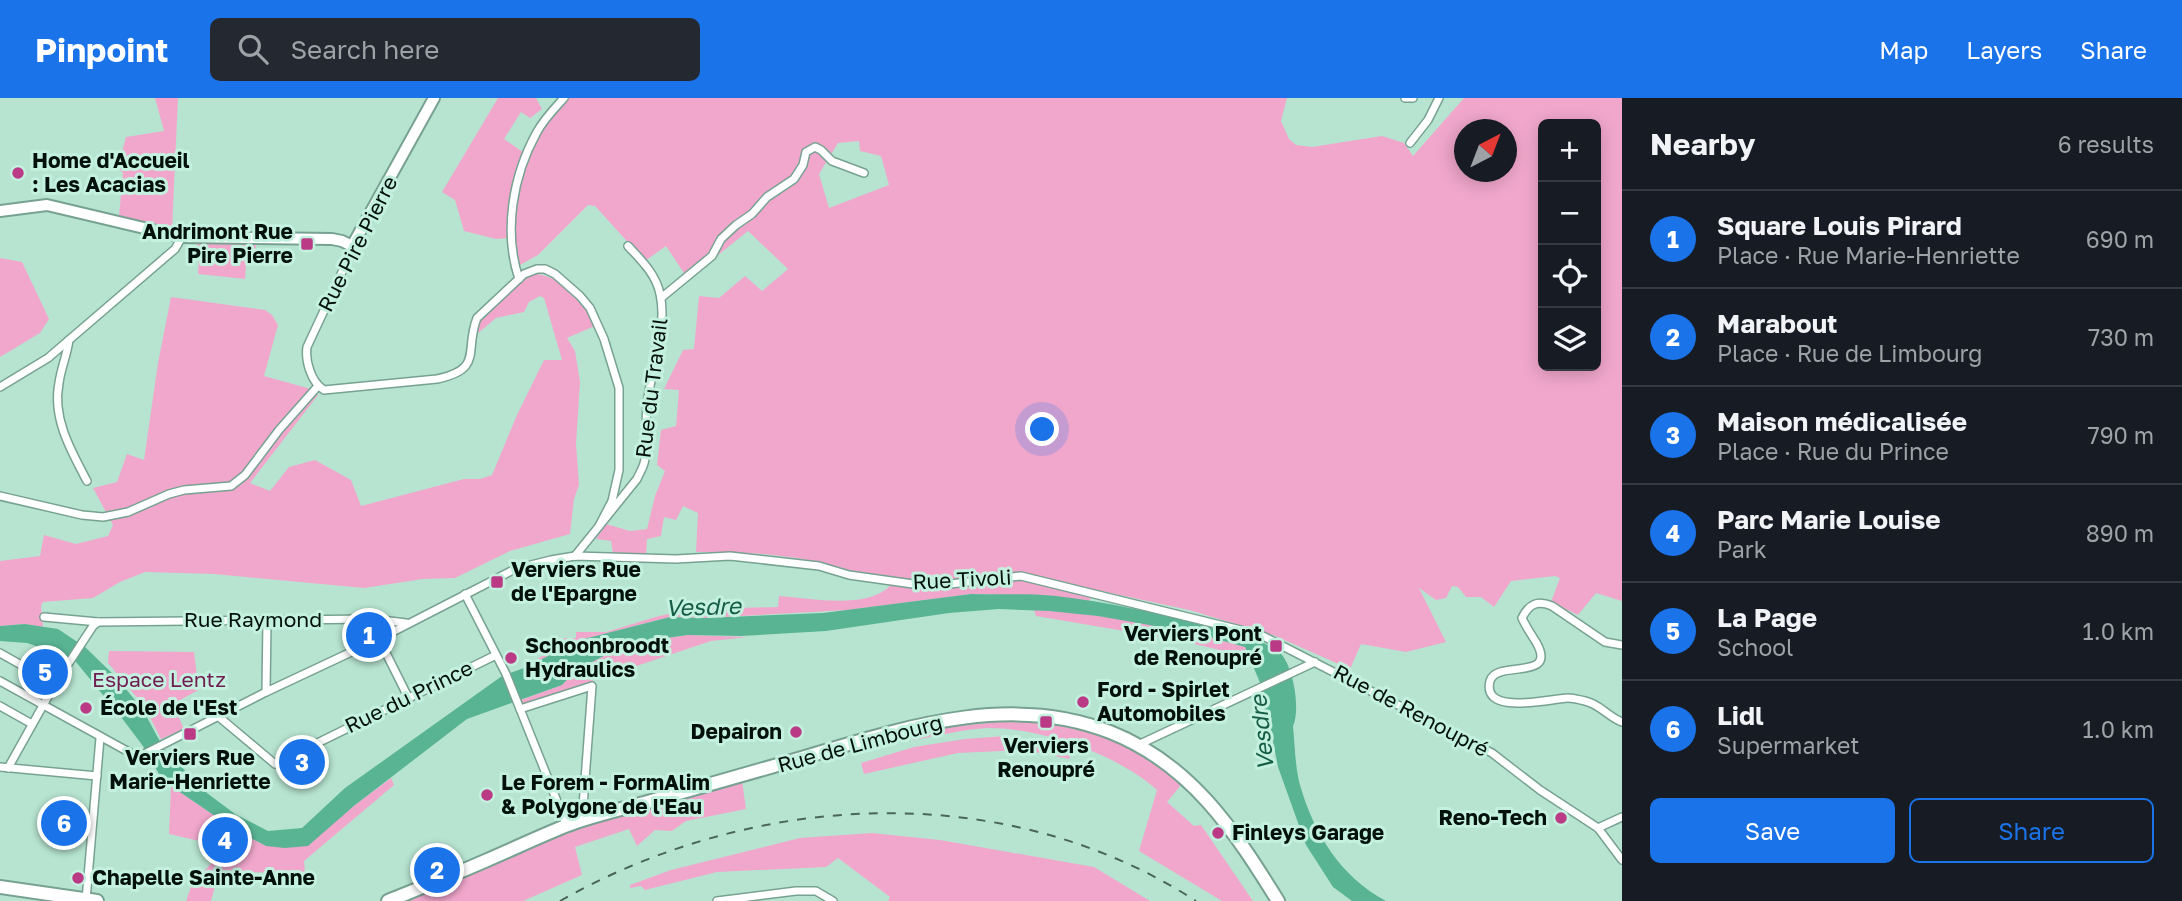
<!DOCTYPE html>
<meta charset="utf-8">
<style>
:root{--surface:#171b24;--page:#242831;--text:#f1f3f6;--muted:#9ea1a6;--line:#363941;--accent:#1a73e8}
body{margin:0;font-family:"Golos Text",sans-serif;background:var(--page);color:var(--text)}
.controls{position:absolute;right:21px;top:21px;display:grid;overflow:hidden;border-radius:10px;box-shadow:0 4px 18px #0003}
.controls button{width:63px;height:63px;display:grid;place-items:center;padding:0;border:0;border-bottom:2px solid var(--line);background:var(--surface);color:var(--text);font:35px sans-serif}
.compass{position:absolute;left:1454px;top:21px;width:63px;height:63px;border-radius:50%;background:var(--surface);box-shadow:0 4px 18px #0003;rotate:42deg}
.you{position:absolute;left:1043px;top:332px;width:24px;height:24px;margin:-18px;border:5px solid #fff;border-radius:50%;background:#1a73e8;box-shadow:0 0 0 10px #1a73e833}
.badge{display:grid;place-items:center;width:46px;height:46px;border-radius:50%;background:var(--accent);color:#fff;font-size:23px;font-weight:700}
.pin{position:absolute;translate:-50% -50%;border:4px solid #fff;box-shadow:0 2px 7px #0006}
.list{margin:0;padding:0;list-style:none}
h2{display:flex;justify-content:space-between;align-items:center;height:91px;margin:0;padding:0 28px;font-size:30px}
h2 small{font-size:23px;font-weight:400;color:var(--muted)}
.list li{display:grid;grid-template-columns:46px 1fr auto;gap:21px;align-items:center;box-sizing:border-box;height:98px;padding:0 28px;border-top:2px solid var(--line)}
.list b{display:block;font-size:26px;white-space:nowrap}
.list p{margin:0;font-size:23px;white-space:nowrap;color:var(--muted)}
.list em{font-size:23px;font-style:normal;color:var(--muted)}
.actions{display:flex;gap:14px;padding:21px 28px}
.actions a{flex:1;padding:16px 0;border:2px solid var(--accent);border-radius:10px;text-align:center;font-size:24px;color:var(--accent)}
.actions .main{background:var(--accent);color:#fff}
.icon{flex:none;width:38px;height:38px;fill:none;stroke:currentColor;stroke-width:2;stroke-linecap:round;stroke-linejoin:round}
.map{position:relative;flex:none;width:1622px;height:803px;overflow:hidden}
header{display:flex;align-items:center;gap:42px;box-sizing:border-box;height:98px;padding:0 35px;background:var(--accent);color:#fff}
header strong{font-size:33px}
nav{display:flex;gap:38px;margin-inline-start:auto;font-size:24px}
.search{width:490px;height:63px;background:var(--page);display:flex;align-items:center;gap:18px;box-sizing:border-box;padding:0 24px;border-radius:10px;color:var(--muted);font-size:26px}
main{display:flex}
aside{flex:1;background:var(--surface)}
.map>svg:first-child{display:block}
.green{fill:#f1a7cc;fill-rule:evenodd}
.water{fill:#59b494}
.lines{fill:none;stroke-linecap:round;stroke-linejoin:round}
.street-casing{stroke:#77a291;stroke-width:10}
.secondary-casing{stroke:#77a291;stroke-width:14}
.primary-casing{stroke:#77a291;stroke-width:16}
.street{stroke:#fff;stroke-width:7}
.secondary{stroke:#fff;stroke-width:10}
.primary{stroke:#fff;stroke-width:12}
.rail{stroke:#4a655a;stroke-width:2;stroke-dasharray:9 9;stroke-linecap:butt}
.poi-dot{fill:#ba3a86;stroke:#c4f1df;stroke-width:2.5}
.labels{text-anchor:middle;stroke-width:6;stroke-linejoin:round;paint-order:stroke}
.poi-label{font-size:21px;font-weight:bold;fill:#02110b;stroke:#c4f1df;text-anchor:start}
.street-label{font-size:21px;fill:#02110b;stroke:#c4f1df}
.park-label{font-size:21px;fill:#711c50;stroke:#c4f1df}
.water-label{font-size:23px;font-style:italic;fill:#165d47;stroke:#c4f1df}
</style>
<header>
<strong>Pinpoint</strong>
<div class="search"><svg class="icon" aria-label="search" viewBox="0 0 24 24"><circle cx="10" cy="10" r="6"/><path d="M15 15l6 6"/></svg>Search here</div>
<nav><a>Map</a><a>Layers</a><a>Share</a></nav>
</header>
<main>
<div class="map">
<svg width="1622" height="803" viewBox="0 0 1622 803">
<rect width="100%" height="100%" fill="#b7e4d1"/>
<g class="green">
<polygon points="155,0 178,0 172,132 119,118 123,75 118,69 126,39 164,33"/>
<path d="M 498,0 L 536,0 L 542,11 L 530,20 L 521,14 L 504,41 L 523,54 C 513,83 510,109 510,140 L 496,141 L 464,133 L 455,102 L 442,94 Z"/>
<path d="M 566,0 L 1287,0 L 1281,23 L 1289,41 L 1296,47 L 1312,49 L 1382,38 L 1404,45 L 1413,58 L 1464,0 L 1622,0 L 1622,503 L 1596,495 L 1578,517 L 1551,504 L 1560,480 L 1555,478 L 1511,483 L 1494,509 L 1481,499 L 1466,499 L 1458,489 L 1452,488 L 1446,500 L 1436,502 L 1419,490 L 1446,544 L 1406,554 L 1361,546 L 1350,571 L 1273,537 L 1189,512 L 1097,492 L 1088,504 L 1054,498 L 971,496 L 848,512 L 704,520 L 670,519 L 580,542 L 524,570 L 548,554 L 564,547 L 564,540 L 576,540 L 576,534 L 606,534 L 659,518 L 694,511 L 778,509 L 779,498 C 811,500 865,512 890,488 C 831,459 761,453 696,454 L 698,415 L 683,408 L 676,422 L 664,419 L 661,438 L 647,441 L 646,457 L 613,455 L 611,443 L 596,441 L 606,426 L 630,433 L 647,431 L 655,398 L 665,373 L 657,367 L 661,332 L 676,328 L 679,292 L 664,291 L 683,252 L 694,251 L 699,198 L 719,200 L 745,178 L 762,193 L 788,171 L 748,133 L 688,181 L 666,148 L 645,163 L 595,108 L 588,107 L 538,157 L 520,167 L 516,149 L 515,114 L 520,78 L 537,36 ZM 1543,26 L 1596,26 L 1596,268 L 1543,268 ZM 1464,32 L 1506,32 L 1506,74 L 1464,74 ZM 859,43 L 860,53 L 881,58 L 889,87 L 829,110 L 819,76 L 838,45 Z"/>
<polygon points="230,145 256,146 255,167 246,167 245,181 198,176 199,159 194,159 197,146"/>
<polygon points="0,160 22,164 49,221 40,235 0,259"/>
<path d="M 537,176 C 565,180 583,204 595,228 L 567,240 L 575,253 L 580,284 L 576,346 L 579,387 L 574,401 L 570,436 L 510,453 L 455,480 L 423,481 L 364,490 L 214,476 L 145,474 L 120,484 L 93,500 L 43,504 L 41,508 L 43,529 L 25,526 L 0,528 L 0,463 L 40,458 L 44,437 L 76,446 L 108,438 L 113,427 L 93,390 L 117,384 L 127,356 L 144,362 L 158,265 L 171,199 L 265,212 L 272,217 L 278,227 L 264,278 L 311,291 L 318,297 L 250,385 L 270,393 L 289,369 L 315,362 L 351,382 L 361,408 L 464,381 L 480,381 L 492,377 L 517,317 L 544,262 L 562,262 L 544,200 L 540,198 L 529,204 L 524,214 L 496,220 L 477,236 L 480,221 L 524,181 Z"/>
<path d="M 1034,512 C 1105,515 1177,530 1245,549 L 1254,569 L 1227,559 L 1226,554 L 1220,552 L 1177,542 L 1036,518 Z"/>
<polygon points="688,537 748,539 711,543 523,606 521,602 562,587 575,573 617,551 651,542"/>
<polygon points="109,553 194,554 197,578 202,590 173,606 184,631 161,641 145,609 108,565"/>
<path d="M 998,624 C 1045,624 1095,629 1137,654 C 1152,663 1167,675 1181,687 L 1167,704 L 1194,728 L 1201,727 L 1253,803 L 1222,803 L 1139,753 L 1157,692 C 1117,656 1042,630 988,630 C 963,631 937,638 913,642 L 911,639 L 949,629 Z"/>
<polygon points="1005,638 1040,643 1072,653 1069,661 1026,652 958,655 864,676 861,665 914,649 965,641"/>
<polygon points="391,680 394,687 304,763 305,775 238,774 237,789 216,785 211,803 186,803 191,789 225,749 169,736 171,688 237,733 266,748 355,707"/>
<polygon points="742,683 746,711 686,723 672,733 655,732 637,748 629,731 575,749 582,777 523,803 406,803 505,758 590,727 652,706 677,703"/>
<polygon points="872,735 940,742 1094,769 1150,803 888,803 890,799 838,760 826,769 717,774 645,792 641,788 630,790 630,787 671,772 800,740"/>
</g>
<path class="water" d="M 971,496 C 999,497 1028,495 1056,498 C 1108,504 1162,516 1213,529 C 1234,535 1259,540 1278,553 C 1293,564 1301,611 1293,628 C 1295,647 1295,669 1300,687 C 1314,736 1341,779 1386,803 L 1352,803 L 1333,789 L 1306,747 L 1278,669 L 1269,623 L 1262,607 L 1264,594 L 1245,549 L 1195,535 L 1098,518 L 1049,513 L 999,511 L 949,515 L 826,533 L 741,538 L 688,537 L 651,542 L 617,551 L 575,573 L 562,587 L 467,621 L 355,707 L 308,748 L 285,750 L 266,748 L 237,733 L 171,688 L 159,676 L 143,648 L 121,619 L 76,564 L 60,556 L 27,545 L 0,543 L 0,528 L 25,526 L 58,531 L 85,549 L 117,580 L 143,612 L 164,651 L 207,695 L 235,716 L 268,733 L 302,730 L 345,690 L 502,578 L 524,570 L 580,542 L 670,519 L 704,520 L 823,515 Z"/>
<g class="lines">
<g class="street-casing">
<g id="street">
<polyline points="1405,0 1413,0"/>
<polyline points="1410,45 1428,22 1439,0"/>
<path d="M 352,148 L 349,159 L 307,249 C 305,263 311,284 324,292 L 437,281 C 484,271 464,253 477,220 L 524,176 L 537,171 L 545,171 L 555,176 L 580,198 L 590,210 L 604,241 L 619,290 L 619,372 L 612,403 L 599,428"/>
<path d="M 519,181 C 503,133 513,77 537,34 C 544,21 554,11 564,0"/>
<polyline points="661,200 712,158 721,141 736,127 752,116 767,99 794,81 803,67 806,54 815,49 821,52 832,63 864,75"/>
<path d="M 69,242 C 67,257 61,270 59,285 C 52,320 71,353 87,383"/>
<polyline points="0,289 48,260 175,151 182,139"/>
<polyline points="0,398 82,417 103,419 128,414 169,396 184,392 231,388 245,377 279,332 318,288"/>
<path d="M 575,458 L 637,381 C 640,374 644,369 645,361 C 648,343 645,325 647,308 C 650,273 668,230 660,196 C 656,176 641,162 628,148"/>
<polyline points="465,496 506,576 567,728"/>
<polyline points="44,519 98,524 374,521 406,525"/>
<polyline points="379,541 408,599"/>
<path d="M 1622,547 L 1605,544 L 1552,508 C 1537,502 1529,506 1522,520 C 1526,529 1531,536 1536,544 C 1559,584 1496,561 1490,583 C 1481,619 1553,600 1568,600 C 1574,600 1580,602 1585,603 C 1600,606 1608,619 1622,624"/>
<polyline points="0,555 55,586"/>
<polyline points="0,583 136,658 146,655 266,594 379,541 515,471 551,462 575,458 676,461 730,458 819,468 849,477 913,486 950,486 1021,478 1261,537 1492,655 1540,692 1598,730 1622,762"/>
<polyline points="266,594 267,522"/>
<polyline points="0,608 32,626"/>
<polyline points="520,611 592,588 582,722"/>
<polyline points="219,619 275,666 496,557"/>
<polyline points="1138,647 1315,564"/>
<polyline points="0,669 97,678"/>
<polyline points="8,670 55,586 93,528 98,524"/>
<polyline points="1598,730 1622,719"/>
<polyline points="86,802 100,640"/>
<polyline points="717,803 796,793 816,793 833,803"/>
</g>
</g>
<g class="secondary-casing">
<polyline id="secondary" points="0,113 47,107 182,139 332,141 342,143 352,148 434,0"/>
</g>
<g class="primary-casing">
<g id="primary">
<polyline points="0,789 97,803"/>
<path d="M 388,803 C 420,790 453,777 485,763 C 513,751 540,738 568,727 C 592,718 618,712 644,705 C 689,692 735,679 781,666 C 886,636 1002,591 1110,634 C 1191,666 1234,732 1278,803"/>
</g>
</g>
<use href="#street" class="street"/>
<use href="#secondary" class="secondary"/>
<use href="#primary" class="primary"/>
<path class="rail" d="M 560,803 C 754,693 1004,679 1196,803"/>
</g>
<g class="poi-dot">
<circle cx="18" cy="75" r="7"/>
<rect x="300" y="139" width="14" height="14" rx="3.5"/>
<rect x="490" y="477" width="14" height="14" rx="3.5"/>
<rect x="1269" y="541" width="14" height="14" rx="3.5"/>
<circle cx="511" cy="560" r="7"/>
<circle cx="1083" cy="604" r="7"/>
<circle cx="86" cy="610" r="7"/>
<rect x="1039" y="617" width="14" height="14" rx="3.5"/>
<circle cx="796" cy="634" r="7"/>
<rect x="183" y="629" width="14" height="14" rx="3.5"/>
<circle cx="487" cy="697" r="7"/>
<circle cx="1561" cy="720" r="7"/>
<circle cx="1218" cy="735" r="7"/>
<circle cx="78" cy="780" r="7"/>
</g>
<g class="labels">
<g class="poi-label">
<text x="32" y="70">Home d'Accueil<tspan x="32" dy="24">: Les Acacias</tspan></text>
<text x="293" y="141" text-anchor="end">Andrimont Rue<tspan x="293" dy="24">Pire Pierre</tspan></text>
<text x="511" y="479">Verviers Rue<tspan x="511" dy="24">de l'Epargne</tspan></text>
<text x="1262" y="543" text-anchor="end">Verviers Pont<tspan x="1262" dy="24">de Renoupré</tspan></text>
<text x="525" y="555">Schoonbroodt<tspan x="525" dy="24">Hydraulics</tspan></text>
<text x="1097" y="599">Ford - Spirlet<tspan x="1097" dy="24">Automobiles</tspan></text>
<text x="100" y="617">École de l'Est</text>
<text x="782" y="641" text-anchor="end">Depairon</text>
<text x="1046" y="655" text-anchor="middle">Verviers<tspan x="1046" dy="24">Renoupré</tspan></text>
<text x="190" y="667" text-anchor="middle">Verviers Rue<tspan x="190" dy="24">Marie-Henriette</tspan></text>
<text x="501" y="692">Le Forem - FormAlim<tspan x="501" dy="24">&amp; Polygone de l'Eau</tspan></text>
<text x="1547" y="727" text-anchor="end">Reno-Tech</text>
<text x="1232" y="742">Finleys Garage</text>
<text x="92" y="787">Chapelle Sainte-Anne</text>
</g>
<g class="street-label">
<text transform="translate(358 146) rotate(-63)" y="7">Rue Pire Pierre</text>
<text transform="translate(652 290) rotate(-83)" y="7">Rue du Travail</text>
<text transform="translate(962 482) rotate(-3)" y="7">Rue Tivoli</text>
<text x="253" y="529">Rue Raymond</text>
<text transform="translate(409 599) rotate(-26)" y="7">Rue du Prince</text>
<text transform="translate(1411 613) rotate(28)" y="7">Rue de Renoupré</text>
<text transform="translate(860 646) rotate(-15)" y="7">Rue de Limbourg</text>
</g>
<g class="park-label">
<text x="159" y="589">Espace Lentz</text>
</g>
<g class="water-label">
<text transform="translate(703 509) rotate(-2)" y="8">Vesdre</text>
<text transform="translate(1262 635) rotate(-96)" y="8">Vesdre</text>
</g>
</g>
</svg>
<div class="controls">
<button>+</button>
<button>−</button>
<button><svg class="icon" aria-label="locate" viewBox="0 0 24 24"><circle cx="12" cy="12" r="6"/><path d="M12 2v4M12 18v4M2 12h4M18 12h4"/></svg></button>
<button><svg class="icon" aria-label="layers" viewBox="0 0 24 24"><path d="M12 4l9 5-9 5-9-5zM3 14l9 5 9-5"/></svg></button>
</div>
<svg class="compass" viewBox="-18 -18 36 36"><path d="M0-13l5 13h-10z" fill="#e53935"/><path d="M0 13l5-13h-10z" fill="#9ea1a6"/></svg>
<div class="you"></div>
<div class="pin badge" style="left:369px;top:537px">1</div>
<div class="pin badge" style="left:437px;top:772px">2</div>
<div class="pin badge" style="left:302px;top:664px">3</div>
<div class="pin badge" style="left:225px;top:742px">4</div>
<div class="pin badge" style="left:45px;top:574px">5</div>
<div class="pin badge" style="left:64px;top:725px">6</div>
</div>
<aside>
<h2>Nearby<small>6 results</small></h2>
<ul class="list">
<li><span class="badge">1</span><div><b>Square Louis Pirard</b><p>Place · Rue Marie-Henriette</p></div><em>690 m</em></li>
<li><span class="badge">2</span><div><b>Marabout</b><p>Place · Rue de Limbourg</p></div><em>730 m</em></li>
<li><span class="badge">3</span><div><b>Maison médicalisée</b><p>Place · Rue du Prince</p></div><em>790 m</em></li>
<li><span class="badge">4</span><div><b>Parc Marie Louise</b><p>Park</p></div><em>890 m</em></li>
<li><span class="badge">5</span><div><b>La Page</b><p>School</p></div><em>1.0 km</em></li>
<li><span class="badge">6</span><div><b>Lidl</b><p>Supermarket</p></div><em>1.0 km</em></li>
</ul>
<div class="actions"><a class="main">Save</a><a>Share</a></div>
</aside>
</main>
